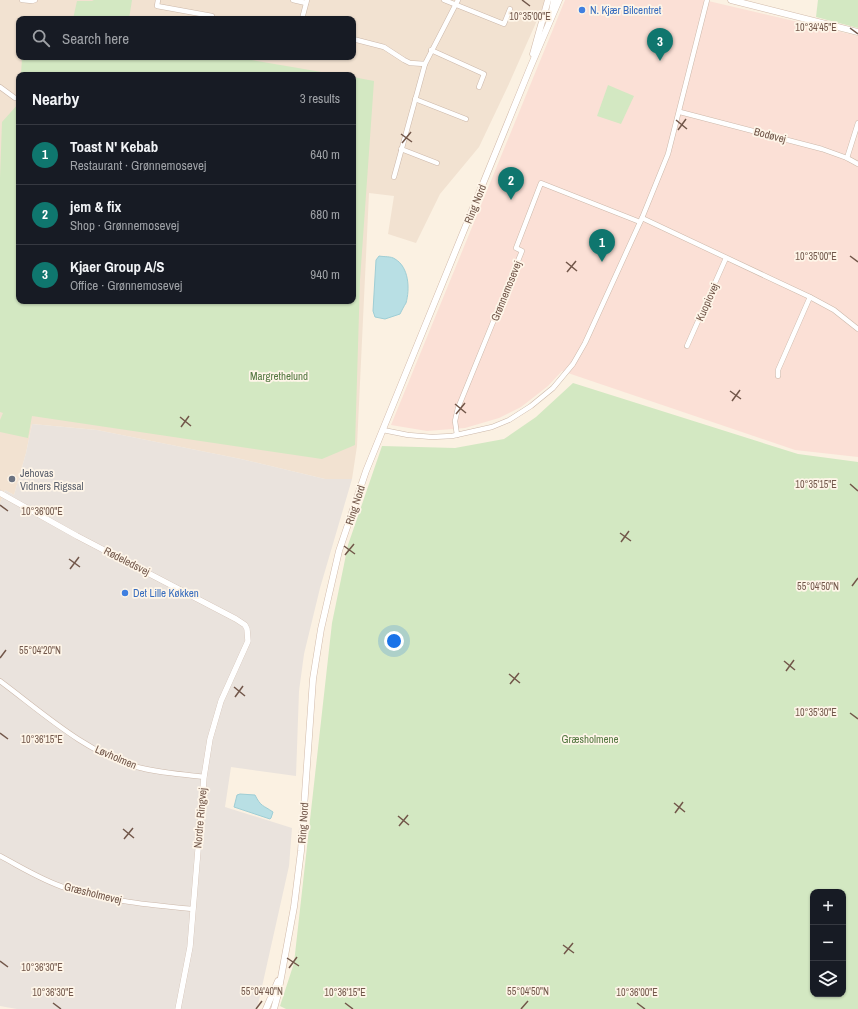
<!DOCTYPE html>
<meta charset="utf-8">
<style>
:root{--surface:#171b24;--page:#20242c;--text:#f1f3f6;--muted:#9ea1a6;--line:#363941;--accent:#0f766e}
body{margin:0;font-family:"Archivo Narrow",sans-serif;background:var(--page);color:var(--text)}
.controls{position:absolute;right:12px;bottom:12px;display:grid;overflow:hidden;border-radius:8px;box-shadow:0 1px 3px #0004}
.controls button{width:36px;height:36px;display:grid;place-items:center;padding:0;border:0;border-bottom:1px solid var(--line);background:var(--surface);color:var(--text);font:20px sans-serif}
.you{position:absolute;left:394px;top:641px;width:14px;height:14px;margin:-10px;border:3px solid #fff;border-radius:50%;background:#1a73e8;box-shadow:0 0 0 6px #1a73e833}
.badge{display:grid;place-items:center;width:26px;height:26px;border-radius:50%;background:var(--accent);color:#fff;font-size:13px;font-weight:700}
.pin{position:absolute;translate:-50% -33px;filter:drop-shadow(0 1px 2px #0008)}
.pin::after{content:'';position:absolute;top:21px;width:14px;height:12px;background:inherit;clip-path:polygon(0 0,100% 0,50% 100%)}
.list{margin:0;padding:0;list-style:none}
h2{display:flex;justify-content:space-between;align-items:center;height:52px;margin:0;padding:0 16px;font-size:17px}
h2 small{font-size:13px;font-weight:400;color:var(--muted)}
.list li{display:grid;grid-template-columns:26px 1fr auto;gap:12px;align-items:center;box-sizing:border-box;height:60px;padding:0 16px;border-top:1px solid var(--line)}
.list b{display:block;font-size:15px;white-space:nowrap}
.list p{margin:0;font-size:13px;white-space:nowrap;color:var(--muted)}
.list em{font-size:13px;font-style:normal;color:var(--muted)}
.icon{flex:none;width:22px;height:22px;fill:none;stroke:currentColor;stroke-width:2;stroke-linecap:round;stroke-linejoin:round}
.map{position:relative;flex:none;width:858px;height:1009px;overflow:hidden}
.search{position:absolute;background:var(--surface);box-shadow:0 1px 3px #0004;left:16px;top:16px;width:340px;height:44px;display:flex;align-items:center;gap:10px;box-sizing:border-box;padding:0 14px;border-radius:8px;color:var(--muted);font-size:15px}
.panel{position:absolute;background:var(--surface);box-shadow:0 1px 3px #0004;left:16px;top:72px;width:340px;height:232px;border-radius:8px}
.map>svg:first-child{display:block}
.residential{fill:#f2e2d1;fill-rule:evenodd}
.commercial{fill:#fbe0d6}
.industrial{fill:#eae3dd}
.green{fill:#d3e8c2;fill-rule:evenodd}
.water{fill:#b8dfe4;stroke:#9fced5}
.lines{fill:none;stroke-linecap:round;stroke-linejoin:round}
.minor-casing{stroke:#ccb8aa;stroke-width:5.5}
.tertiary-casing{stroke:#ccb8aa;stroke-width:6}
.secondary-casing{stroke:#d1baaa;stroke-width:7}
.minor{stroke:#fff;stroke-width:4.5}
.tertiary{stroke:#fff;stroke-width:5.5}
.secondary{stroke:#fff;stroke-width:6}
.ticks{fill:none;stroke:#72574a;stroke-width:1.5}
.shop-dot{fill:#3f7fe0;stroke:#fef5e8;stroke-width:1.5}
.worship-dot{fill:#6b7280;stroke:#fef5e8;stroke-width:1.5}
.labels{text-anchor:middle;stroke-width:3.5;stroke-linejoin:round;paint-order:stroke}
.shop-label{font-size:11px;fill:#366cbe;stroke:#fef5e8;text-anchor:start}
.street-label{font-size:11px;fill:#72574a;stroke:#fef5e8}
.park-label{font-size:11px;fill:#547842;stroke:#fef5e8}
.worship-label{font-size:11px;fill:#5b616d;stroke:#fef5e8;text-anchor:start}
.ticks-label{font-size:10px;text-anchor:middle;fill:#72574a;stroke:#fef5e8;stroke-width:3.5;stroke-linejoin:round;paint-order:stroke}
</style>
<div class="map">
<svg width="858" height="1009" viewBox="0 0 858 1009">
<rect width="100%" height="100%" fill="#fbf1e2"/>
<path class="residential" d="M 0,0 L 546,0 L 508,86 L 479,147 L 440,194 L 416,243 L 388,234 L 394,196 L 369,193 L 357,446 L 352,479 L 325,479 L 241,459 L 97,430 L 32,424 L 26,453 L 14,495 L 5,490 L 0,503 ZM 19,19 L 353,19 L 353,57 L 19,57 ZM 19,75 L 353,75 L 353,301 L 19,301 Z"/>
<polygon class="commercial" points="565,0 704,0 858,36 858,457 795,450 562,371 548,386 521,407 499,418 465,428 427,431 391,425"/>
<polygon class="industrial" points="32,424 97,430 241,459 325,479 352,479 320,588 304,654 299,691 296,776 231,767 225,807 292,828 289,866 257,1009 17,1009 0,1006 0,503 5,490 14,495 26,453"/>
<g class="green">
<polygon points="94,0 132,0 129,19 73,19 77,1 92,1"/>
<polygon points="818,0 858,0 858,28 816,17"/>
<polygon points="22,57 234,57 339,75 21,75"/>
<polygon points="353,77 374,81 360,280 355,445 322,459 32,416 28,438 0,432 0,420 3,413 0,412 0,178 2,122 19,103 19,301 353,301"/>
<polygon points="608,85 634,96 621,124 597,116"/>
<path d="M 573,383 L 798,454 L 858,462 L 858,1009 L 286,1009 L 280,1006 L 294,963 L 332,623 L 348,545 L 382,446 L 455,448 L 504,439 L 536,417 ZM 813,892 L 843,892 L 843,994 L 813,994 Z"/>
</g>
<g class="water">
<path d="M 379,256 C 384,257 391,256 395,259 C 409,267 410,289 406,303 C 404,306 402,310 400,314 L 385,319 L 375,317 L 373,311 L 376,260 Z"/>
<path d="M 240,794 L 255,795 C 261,807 263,805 273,812 L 271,818 L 270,819 L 234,807 L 237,795 Z"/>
</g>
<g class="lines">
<g class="minor-casing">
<g id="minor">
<polyline points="22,0 32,1 35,0"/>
<polyline points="158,0 157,6 212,16"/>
<polyline points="293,0 306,3"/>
<polyline points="444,0 504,24 510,9"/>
<polyline points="302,19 307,0"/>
<polyline points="353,39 384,47 404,60 410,63 425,64"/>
<polyline points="431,50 484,74 479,87"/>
<polyline points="0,87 15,98"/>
<polyline points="415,99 466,119"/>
<polyline points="680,112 822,149 847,158 858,164"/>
<polyline points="401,149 437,163"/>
<polyline points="847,158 858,123"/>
<polyline points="394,177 425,64 458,0"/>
<polyline points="642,218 810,297 834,310 858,329"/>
<polyline points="687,346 726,258"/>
<polyline points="778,376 778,370 810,297"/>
<polyline points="383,430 408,435 432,437 452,436 492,427 509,420 531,406 553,388 573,364 585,343 642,218 668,154 707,0"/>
<polyline points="457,435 455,421 458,408 522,251 516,248 541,183 640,222"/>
<path d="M 0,681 C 43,713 85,752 137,767 C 159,773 181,774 204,777"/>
<path d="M 0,856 C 21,867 43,881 66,888 C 108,901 150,905 193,909"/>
</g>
</g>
<g class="tertiary-casing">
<polyline id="tertiary" points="0,493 77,536 236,619 245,625 247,629 248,641 221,701 210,739 204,777 190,947 178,1009"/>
</g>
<g class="secondary-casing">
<g id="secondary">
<polyline points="731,0 858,32"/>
<polyline points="552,11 554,0"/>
<polyline points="533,54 548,0"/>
<polyline points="266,1009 278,981"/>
<polyline points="274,1009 278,994 294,907 301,851 313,679 321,629 339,551 366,471 530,68 559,0"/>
</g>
</g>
<use href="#minor" class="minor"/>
<use href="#tertiary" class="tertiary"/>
<use href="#secondary" class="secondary"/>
</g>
<path class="ticks" d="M 522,0 L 530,6M 850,28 L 858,34M 676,120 L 687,129M 678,130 L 686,119M 401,134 L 412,142M 402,143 L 411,132M 850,256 L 858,262M 566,262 L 577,271M 567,272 L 576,261M 730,391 L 741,399M 732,401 L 740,390M 455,404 L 466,413M 456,414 L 465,403M 180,417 L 191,426M 181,427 L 189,416M 850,484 L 858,491M 0,505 L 8,511M 620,533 L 631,541M 621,542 L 629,531M 344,546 L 355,554M 345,555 L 354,544M 69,559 L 80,567M 70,569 L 79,557M 852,586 L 858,578M 0,658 L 6,650M 784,661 L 795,670M 786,671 L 794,660M 509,674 L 520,683M 510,684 L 519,673M 234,687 L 245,696M 235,697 L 243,686M 850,713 L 858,719M 0,733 L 8,739M 674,803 L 685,812M 675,813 L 683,802M 398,816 L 409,825M 399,826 L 408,815M 123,829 L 134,838M 124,839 L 133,828M 563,945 L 574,953M 564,954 L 573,943M 287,958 L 299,966M 0,961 L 8,967M 289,968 L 297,957M 53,1003 L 61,1009M 345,1003 L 353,1009M 637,1003 L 645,1009M 256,1009 L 262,1001M 521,1009 L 528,1001"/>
<g class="shop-dot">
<circle cx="582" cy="10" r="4"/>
<circle cx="125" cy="593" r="4"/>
</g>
<circle class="worship-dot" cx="12" cy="479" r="4"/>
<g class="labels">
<g class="shop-label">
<text x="590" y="14">N. Kjær Bilcentret</text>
<text x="133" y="597">Det Lille Køkken</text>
</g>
<g class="street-label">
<text transform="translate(770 135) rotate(15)" y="4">Bodøvej</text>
<text transform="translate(475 204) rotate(-68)" y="4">Ring Nord</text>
<text transform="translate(506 291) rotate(-68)" y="4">Grønnemosevej</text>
<text transform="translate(707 302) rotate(-66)" y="4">Kuopiovej</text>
<text transform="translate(355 505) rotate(-72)" y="4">Ring Nord</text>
<text transform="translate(127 561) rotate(27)" y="4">Rødeledsvej</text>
<text transform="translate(116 757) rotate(23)" y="4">Løvholmen</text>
<text transform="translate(200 818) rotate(-85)" y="4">Nordre Ringvej</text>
<text transform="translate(303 823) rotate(-86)" y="4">Ring Nord</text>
<text transform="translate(93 893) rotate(14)" y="4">Græsholmevej</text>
</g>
<g class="park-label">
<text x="279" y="380">Margrethelund</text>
<text x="590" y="743">Græsholmene</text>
</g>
<g class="worship-label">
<text x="20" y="477">Jehovas<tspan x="20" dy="13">Vidners Rigssal</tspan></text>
</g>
</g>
<g class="ticks-label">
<text x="530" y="20">10°35'00"E</text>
<text x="816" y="31">10°34'45"E</text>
<text x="816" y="260">10°35'00"E</text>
<text x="816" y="488">10°35'15"E</text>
<text x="42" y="515">10°36'00"E</text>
<text x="818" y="590">55°04'50"N</text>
<text x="40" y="654">55°04'20"N</text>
<text x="816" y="716">10°35'30"E</text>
<text x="42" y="743">10°36'15"E</text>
<text x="42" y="971">10°36'30"E</text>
<text x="262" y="995">55°04'40"N</text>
<text x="528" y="995">55°04'50"N</text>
<text x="53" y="996">10°36'30"E</text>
<text x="345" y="996">10°36'15"E</text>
<text x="637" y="996">10°36'00"E</text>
</g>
</svg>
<div class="controls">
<button>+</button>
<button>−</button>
<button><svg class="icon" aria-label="layers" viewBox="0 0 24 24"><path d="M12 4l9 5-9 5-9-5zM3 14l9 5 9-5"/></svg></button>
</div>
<div class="you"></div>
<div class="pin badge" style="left:602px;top:262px">1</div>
<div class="pin badge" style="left:511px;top:200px">2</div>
<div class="pin badge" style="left:660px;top:61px">3</div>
<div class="search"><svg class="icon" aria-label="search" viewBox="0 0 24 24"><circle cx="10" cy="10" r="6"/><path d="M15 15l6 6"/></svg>Search here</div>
<section class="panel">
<h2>Nearby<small>3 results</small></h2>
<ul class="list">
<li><span class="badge">1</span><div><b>Toast N' Kebab</b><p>Restaurant · Grønnemosevej</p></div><em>640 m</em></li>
<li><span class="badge">2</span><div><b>jem &amp; fix</b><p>Shop · Grønnemosevej</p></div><em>680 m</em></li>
<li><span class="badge">3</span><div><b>Kjaer Group A/S</b><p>Office · Grønnemosevej</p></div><em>940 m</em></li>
</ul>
</section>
</div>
